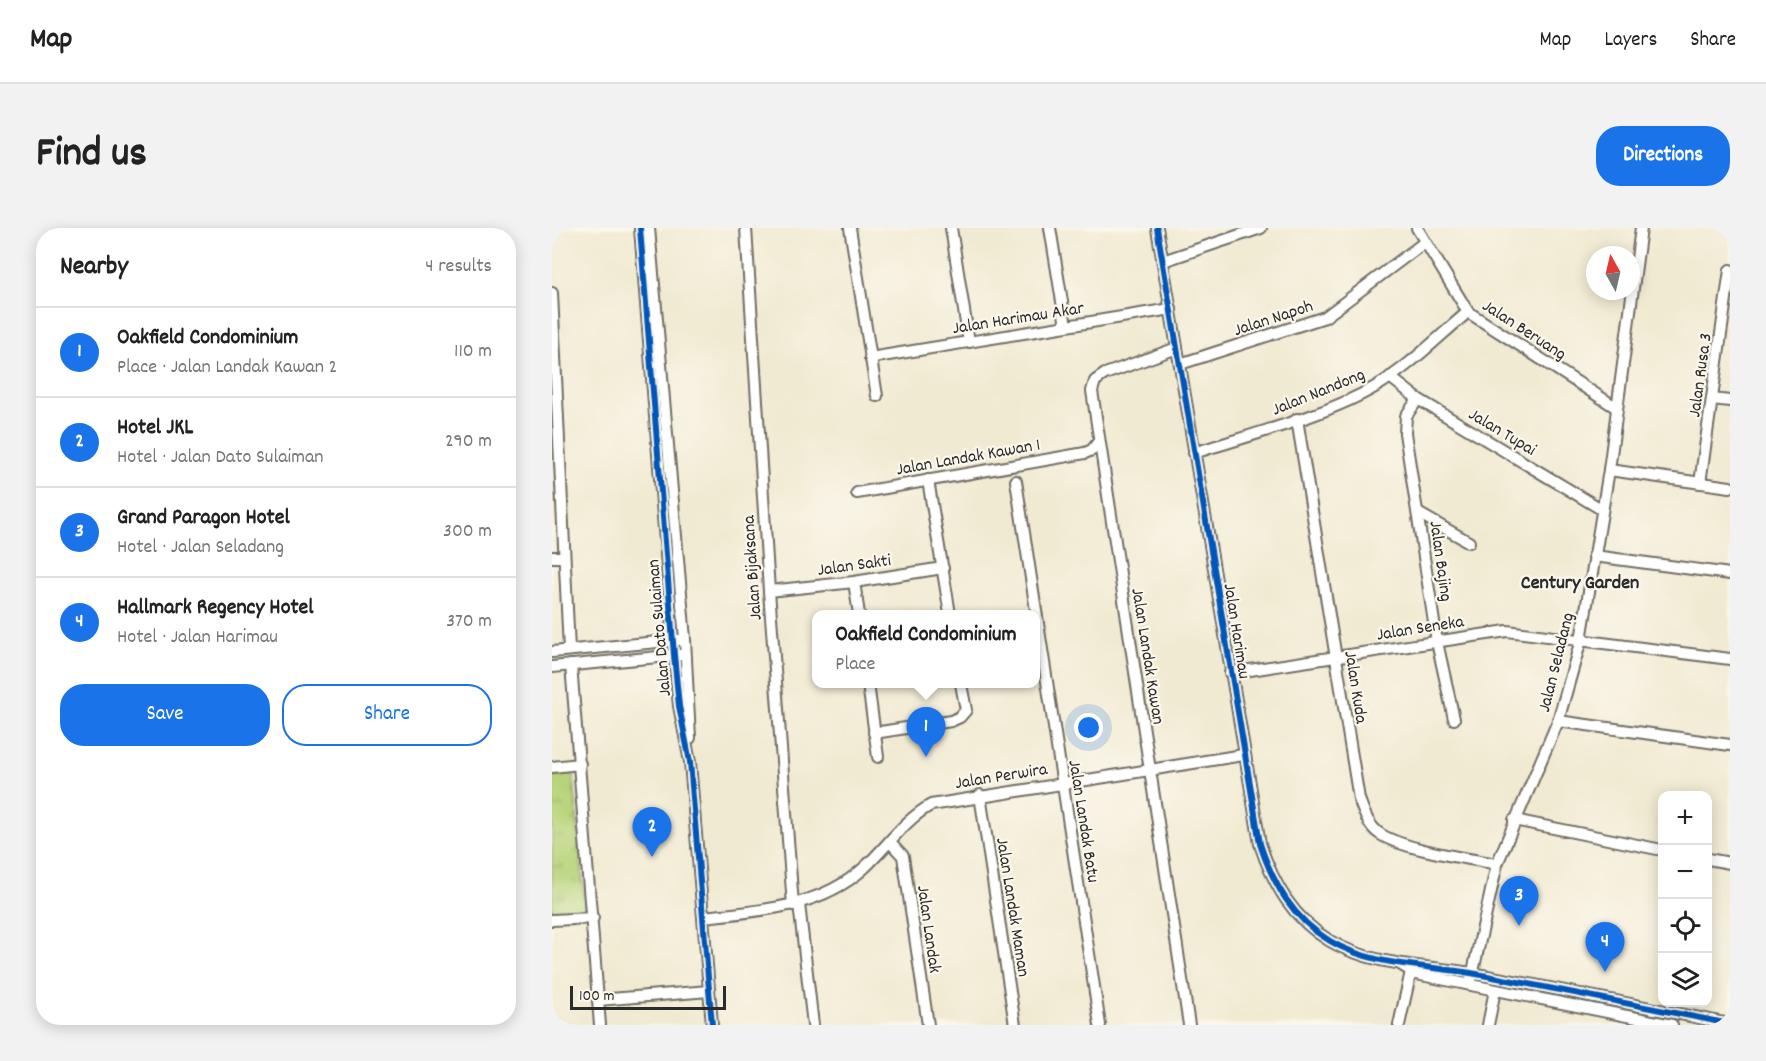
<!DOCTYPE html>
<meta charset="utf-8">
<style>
:root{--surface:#fff;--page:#f2f2f2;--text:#222;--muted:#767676;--line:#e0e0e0;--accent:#1a73e8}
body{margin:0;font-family:Dekko,sans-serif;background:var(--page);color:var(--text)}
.controls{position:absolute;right:18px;bottom:18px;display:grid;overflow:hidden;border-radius:12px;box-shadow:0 3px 15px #0003}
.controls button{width:54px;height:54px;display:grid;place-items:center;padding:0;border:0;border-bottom:2px solid var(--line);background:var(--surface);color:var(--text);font:30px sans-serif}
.compass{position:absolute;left:1034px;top:18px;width:54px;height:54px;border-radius:50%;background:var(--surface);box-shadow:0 3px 15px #0003;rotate:352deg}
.scale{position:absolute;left:18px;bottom:15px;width:156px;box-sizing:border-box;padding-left:6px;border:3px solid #2b2b2b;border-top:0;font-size:16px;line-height:21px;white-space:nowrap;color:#2b2b2b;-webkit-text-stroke:4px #fbf7ec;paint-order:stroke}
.you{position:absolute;left:537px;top:500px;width:21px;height:21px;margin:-15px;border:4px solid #fff;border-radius:50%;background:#1a73e8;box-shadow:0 0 0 9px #1a73e833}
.badge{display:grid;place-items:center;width:39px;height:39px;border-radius:50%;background:var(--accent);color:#fff;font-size:20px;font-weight:700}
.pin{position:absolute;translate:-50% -50px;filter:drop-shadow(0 2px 3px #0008)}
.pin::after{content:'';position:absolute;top:32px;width:21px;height:18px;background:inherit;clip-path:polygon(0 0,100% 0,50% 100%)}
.popup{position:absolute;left:260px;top:382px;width:228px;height:78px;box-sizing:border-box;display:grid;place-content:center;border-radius:12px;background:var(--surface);filter:drop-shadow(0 2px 4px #0005);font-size:20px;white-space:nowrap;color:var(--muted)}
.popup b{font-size:22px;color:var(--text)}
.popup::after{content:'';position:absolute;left:50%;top:100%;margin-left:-12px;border:12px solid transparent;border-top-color:var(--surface)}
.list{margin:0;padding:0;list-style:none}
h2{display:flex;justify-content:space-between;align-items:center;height:78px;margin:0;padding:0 24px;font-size:26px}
h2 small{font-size:20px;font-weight:400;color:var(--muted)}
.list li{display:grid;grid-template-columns:39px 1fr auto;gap:18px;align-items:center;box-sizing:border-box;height:90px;padding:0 24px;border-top:2px solid var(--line)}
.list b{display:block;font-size:22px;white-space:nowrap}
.list p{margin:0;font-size:20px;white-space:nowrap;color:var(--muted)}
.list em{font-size:20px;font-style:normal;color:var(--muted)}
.actions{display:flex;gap:12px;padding:18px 24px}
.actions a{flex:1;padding:14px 0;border:2px solid var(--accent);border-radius:24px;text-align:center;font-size:21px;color:var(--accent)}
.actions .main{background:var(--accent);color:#fff}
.icon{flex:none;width:33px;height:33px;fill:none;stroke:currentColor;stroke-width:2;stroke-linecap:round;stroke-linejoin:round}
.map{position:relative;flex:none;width:1178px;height:797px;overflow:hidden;border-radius:24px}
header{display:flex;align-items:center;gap:36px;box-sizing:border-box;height:84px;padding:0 30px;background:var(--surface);border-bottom:2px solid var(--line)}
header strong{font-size:28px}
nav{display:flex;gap:33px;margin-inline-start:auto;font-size:21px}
.intro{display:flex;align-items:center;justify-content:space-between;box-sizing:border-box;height:144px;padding:0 36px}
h1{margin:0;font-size:42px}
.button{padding:15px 27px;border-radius:24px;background:var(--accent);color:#fff;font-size:21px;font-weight:700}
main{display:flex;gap:36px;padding:0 36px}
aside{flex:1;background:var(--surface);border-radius:24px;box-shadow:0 3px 15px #0003}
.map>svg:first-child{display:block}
.park{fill:url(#park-tufts);stroke:#728052;stroke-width:1.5}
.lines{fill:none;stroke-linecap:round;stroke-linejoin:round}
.minor-casing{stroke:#706e65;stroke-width:14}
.minor{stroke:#fff;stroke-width:10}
.cycleway-casing{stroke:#fbf7ec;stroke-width:10}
.cycleway{stroke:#0057b8;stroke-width:6}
.labels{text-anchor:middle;stroke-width:4.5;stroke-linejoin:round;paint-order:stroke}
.street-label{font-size:18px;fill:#2b2b2b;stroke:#fbf7ec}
.neighbourhood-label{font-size:20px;font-weight:bold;fill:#2b2b2b;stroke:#fbf7ec}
</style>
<header>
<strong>Map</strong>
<nav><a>Map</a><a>Layers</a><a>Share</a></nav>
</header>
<div class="intro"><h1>Find us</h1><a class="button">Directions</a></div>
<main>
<aside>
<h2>Nearby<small>4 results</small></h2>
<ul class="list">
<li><span class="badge">1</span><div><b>Oakfield Condominium</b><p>Place · Jalan Landak Kawan 2</p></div><em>110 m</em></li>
<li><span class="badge">2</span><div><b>Hotel JKL</b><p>Hotel · Jalan Dato Sulaiman</p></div><em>290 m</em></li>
<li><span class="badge">3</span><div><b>Grand Paragon Hotel</b><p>Hotel · Jalan Seladang</p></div><em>300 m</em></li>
<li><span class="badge">4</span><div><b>Hallmark Regency Hotel</b><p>Hotel · Jalan Harimau</p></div><em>370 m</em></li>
</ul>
<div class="actions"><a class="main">Save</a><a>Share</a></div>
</aside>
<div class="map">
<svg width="1178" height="797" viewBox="0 0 1178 797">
<defs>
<pattern id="park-tufts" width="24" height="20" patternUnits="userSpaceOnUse" patternTransform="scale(1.5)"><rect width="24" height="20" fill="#b8d47a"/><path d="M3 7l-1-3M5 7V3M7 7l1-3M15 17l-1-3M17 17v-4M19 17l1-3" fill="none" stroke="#9eb66a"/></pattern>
</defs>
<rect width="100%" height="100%" fill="#fbf7ec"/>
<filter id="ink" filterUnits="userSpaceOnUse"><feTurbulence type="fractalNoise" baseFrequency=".0167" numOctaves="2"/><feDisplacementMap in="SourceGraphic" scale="12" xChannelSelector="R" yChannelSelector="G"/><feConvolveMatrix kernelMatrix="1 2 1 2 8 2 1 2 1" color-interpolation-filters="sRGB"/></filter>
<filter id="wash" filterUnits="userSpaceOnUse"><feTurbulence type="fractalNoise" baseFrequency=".008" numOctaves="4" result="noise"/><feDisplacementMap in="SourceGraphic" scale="24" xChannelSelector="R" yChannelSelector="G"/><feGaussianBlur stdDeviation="1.35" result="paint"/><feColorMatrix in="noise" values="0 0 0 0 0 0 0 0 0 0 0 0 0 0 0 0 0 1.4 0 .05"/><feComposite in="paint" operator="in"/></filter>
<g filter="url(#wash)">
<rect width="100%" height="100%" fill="#f1ead2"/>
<polygon class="park" points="21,541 34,687 0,689 0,543"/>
</g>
<g filter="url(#ink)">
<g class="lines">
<g class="minor-casing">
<g id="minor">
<polyline points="88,0 122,427 127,478 138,534 160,797"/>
<polyline points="97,0 133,411 138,510"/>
<polyline points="194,0 217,363 241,677"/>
<polyline points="298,0 325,168"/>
<polyline points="399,0 417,114"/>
<polyline points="498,0 514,98"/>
<path d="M 605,0 L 708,616 C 721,656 741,691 778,713 C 820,738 872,737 919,745 C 1006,761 1092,779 1178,796"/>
<polyline points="865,0 916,84 1065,180"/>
<polyline points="611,33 709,0"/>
<polyline points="0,65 17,422"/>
<polyline points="625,120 553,146 543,153 540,163 637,797"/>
<polyline points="318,130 619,81"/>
<polyline points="628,136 773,89 873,14"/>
<polyline points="838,149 866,171 1049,281"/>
<polyline points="866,171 854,188 853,205 885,414 902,491"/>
<polyline points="1160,171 1178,173"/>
<path d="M 745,191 L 807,571 C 812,584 816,598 828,606 C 853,622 914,630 945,636"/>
<path d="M 642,225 C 698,207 773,188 823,159 C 857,139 886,109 916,84"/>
<polyline points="1057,242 1178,259"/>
<polyline points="376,252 398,386"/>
<polyline points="464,253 548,797"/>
<polyline points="1148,255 1178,42"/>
<polyline points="305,265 533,225 540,222 547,213"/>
<polyline points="866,285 917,314"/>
<polyline points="1042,328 1178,346"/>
<polyline points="0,329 12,329"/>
<polyline points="302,354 307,386"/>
<polyline points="217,363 302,354 391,340"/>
<polyline points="0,424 127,412"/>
<polyline points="19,437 48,797"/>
<polyline points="0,439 128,427"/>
<polyline points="678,445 955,403 1178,431"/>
<polyline points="316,456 326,529"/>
<polyline points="1006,493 1178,517"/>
<polyline points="322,505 399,493 408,489 414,482 409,456"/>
<polyline points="0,539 28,536"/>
<polyline points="428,567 463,797"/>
<polyline points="962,592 1110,622"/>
<polyline points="339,615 351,628 376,797"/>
<polyline points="1156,631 1178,635"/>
<polyline points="247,676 261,797"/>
<path d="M 151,689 C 207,683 268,680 312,640 C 335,619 352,592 379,577 L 691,527"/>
<polyline points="0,692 41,690"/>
<polyline points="848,736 864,746 1120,797"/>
<polyline points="918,757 945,636 1006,493 1029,412 1057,242 1089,0"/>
<polyline points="46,772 157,763"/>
<polyline points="847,797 860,739"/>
<polyline points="936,797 943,762"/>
</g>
</g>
<use href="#minor" class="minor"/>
<g class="cycleway-casing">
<g id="cycleway">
<polyline points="88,0 122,427 127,478 138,534 160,797"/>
<path d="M 605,0 L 708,616 C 721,656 741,691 778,713 C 820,738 872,737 919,745 C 1006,761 1092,779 1178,796"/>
</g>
</g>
<use href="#cycleway" class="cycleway"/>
</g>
</g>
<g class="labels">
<g class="street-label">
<text transform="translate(466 89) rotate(-9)" y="6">Jalan Harimau Akar</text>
<text transform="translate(721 89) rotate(-18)" y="6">Jalan Napoh</text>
<text transform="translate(973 101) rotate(33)" y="6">Jalan Beruang</text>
<text transform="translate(1147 147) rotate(-82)" y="6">Jalan Rusa 3</text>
<text transform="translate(766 163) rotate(-22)" y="6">Jalan Nandong</text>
<text transform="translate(951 203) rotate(31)" y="6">Jalan Tupai</text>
<text transform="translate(416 228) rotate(-10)" y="6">Jalan Landak Kawan 1</text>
<text transform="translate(890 333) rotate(82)" y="6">Jalan Bajing</text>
<text transform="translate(302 336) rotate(-8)" y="6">Jalan Sakti</text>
<text transform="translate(199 340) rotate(-94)" y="6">Jalan Bijaksana</text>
<text transform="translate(868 399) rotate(-9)" y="6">Jalan Seneka</text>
<text transform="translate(106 400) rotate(-95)" y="6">Jalan Dato Sulaiman</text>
<text transform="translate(686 403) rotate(81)" y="6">Jalan Harimau</text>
<text transform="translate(597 428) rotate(81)" y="6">Jalan Landak Kawan</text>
<text transform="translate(1003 434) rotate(-76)" y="6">Jalan Seladang</text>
<text transform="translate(805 459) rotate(81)" y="6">Jalan Kuda</text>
<text transform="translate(449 547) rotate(-9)" y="6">Jalan Perwira</text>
<text transform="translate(533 593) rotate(81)" y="6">Jalan Landak Batu</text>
<text transform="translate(462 679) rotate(81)" y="6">Jalan Landak Maman</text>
<text transform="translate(378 701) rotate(82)" y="6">Jalan Landak</text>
</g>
<g class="neighbourhood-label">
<text x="1028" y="360">Century Garden</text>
</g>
</g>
</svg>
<div class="controls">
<button>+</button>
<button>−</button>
<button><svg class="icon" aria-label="locate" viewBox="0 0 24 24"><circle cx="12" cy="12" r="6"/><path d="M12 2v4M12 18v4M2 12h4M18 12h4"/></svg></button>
<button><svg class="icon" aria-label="layers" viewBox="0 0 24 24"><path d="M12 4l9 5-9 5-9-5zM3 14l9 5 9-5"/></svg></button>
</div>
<svg class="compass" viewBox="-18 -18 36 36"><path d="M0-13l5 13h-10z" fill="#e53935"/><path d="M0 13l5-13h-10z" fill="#767676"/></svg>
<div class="scale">100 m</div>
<div class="you"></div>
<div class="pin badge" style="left:374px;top:529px">1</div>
<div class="popup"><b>Oakfield Condominium</b>Place</div>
<div class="pin badge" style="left:100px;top:629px">2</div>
<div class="pin badge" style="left:967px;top:698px">3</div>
<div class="pin badge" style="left:1053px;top:744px">4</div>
</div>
</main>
